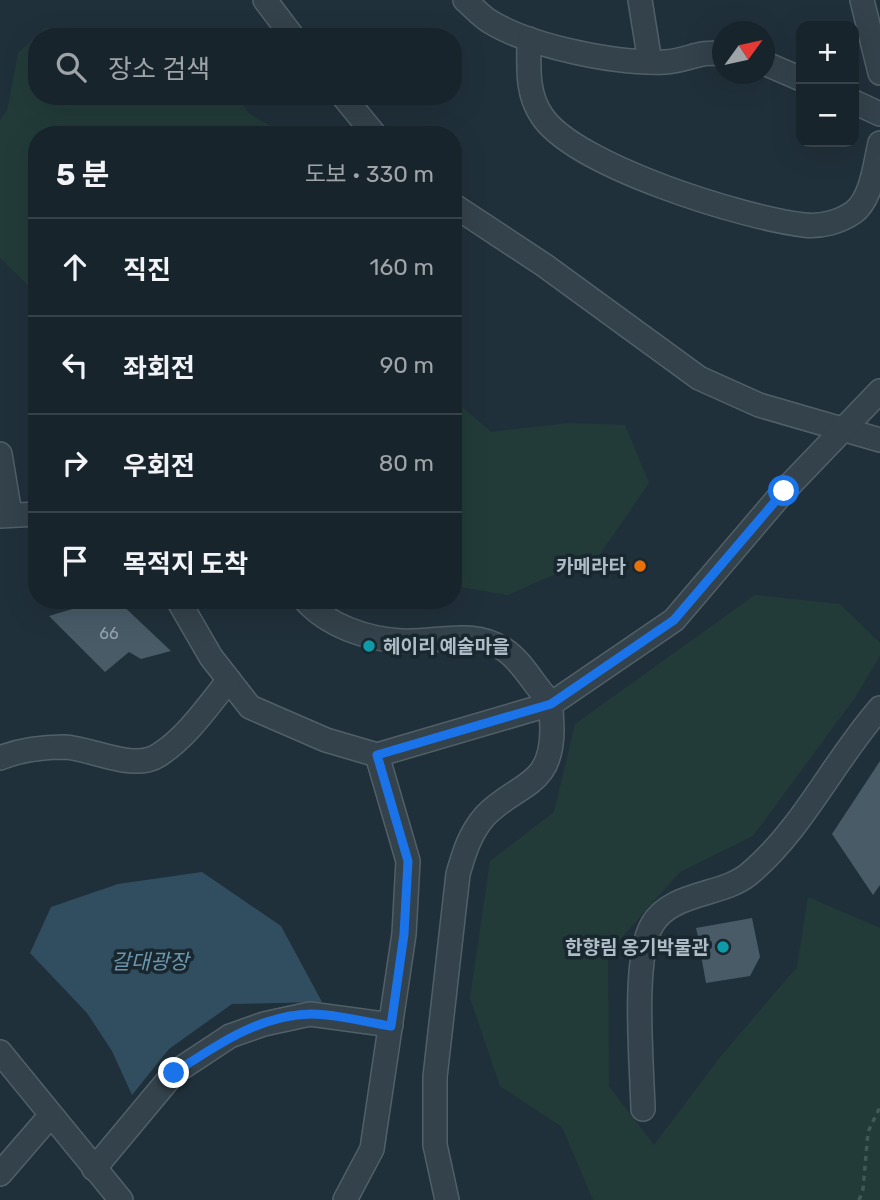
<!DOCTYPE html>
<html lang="ko">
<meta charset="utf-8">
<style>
:root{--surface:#18242c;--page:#212c34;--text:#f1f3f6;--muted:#9fa4a9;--line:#364148}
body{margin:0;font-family:Rubik,"Noto Sans KR",sans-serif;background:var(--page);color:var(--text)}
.controls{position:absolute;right:21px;top:21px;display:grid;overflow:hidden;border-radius:14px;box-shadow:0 7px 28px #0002}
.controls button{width:63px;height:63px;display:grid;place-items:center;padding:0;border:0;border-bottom:2px solid var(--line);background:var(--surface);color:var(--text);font:35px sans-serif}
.compass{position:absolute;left:712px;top:21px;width:63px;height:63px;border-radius:50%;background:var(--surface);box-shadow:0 7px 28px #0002;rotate:57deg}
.stop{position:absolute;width:21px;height:21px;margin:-16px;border:5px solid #1a73e8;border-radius:50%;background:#fff}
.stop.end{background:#1a73e8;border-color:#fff;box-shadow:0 2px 7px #0008}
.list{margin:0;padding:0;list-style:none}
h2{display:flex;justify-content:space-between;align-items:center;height:91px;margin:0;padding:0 28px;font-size:30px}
h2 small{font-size:23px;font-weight:400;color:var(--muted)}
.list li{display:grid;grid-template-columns:46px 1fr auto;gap:21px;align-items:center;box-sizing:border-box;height:98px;padding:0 28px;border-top:2px solid var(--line)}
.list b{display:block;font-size:26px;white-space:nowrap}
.list em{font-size:23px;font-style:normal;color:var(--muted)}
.icon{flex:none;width:38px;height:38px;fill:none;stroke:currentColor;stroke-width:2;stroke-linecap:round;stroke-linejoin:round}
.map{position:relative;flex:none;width:880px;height:1200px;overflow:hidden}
.search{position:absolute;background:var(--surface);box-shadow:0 7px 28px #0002;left:28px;top:28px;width:434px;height:77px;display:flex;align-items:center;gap:18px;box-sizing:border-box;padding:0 24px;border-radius:28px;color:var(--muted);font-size:26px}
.panel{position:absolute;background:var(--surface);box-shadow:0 7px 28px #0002;left:28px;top:126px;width:434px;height:483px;border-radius:28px}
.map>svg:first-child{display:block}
.green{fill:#223b39}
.water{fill:#314e60}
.building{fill:#485b67}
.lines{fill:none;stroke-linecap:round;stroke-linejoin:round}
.minor-casing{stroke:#516068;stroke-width:26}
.path{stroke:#405856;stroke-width:3.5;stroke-dasharray:5 5;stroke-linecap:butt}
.minor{stroke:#34424b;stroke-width:23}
.route{stroke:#1a73e8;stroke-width:9}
.food-dot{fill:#e8710a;stroke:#19272f;stroke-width:2.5}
.culture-dot{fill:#0f9aa8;stroke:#19272f;stroke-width:2.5}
.labels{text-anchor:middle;stroke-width:7;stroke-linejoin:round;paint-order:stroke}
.number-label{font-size:16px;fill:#94a4af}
.poi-label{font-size:19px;font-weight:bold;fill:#aebdc7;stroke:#19272f;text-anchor:end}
.water-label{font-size:21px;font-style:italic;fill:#6d95ac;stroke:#19272f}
</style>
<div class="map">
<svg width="880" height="1200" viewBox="0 0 880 1200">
<rect width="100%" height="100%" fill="#20303a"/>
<g class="green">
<polygon points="45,28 115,37 37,37 37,96 235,96 250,114 286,135 37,135 37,294 0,258 0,120 7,111 18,53"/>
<polygon points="453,399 491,432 568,423 625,425 649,483 600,554 508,595 453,586"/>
<polygon points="755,595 840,604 880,643 880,656 854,699 753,836 680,872 608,953 609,1086 654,1145 721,1056 797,967 808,897 880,928 880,1200 593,1200 562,1127 500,1086 470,998 490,861 554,812 575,724"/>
</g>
<polygon class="water" points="202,872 281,926 322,1002 232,1004 169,1049 132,1095 112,1051 87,1013 30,953 51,907 118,884"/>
<g class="building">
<polygon points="102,600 117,600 171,651 141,659 129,652 105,672 49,616"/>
<polygon points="880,761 880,885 873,895 832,834"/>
<polygon points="752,918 760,957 750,976 706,983 701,955 690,957 687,939 698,937 696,928"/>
</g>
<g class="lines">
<g class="minor-casing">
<g id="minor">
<polyline points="265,0 293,37"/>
<path d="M 465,0 C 473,7 481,16 489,21 C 531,47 617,64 665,62 C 686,61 701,50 722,54"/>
<polyline points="640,0 650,62"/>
<polyline points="862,0 880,73"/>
<path d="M 529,39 C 529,66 526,93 542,116 C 575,166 744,218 804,225 C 821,227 840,222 854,212 C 872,198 875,164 880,143"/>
<polyline points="764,63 801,79"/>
<polyline points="343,96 375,135"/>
<polyline points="854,102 880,114"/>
<polyline points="453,205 544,265 699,378 759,405 880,440"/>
<polyline points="0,454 10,514"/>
<polyline points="0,516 37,514"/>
<polyline points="178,600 211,657 250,707 326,740 377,755 551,704 674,620 784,491 880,391"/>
<path d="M 305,600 C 328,626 367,639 401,641 C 437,643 472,628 505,650 C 520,660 532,681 544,695 C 553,706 551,715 552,729 C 552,788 518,782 485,816 C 470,833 464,853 458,874 L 435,1077 L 435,1145 L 447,1200"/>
<path d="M 0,758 C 20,750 42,747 64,747 C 92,748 133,772 159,755 C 187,737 208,706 229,680"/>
<polyline points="0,1052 121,1200"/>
<path d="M 643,1109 C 642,1066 632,959 652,925 C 670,892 723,896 749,874 C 803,829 834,760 880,708"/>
<polyline points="94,1169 174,1073 230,1036 264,1024 310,1014 391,1025"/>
<polyline points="0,1174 51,1115"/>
<polyline points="345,1200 372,1149 404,934 408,861 377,755"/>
</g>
</g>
<polyline class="path" points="859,1200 863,1189 868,1132 880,1107"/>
<use href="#minor" class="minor"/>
</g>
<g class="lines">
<path class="route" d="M 174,1073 C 215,1046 259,1015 311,1014 C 336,1014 365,1022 391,1026 L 404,934 L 408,861 L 377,755 L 551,704 L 674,620 L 784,491"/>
</g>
<circle class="food-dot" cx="640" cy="566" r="7"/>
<g class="culture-dot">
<circle cx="369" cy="646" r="7"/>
<circle cx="723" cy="947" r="7"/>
</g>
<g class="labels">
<g class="number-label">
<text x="109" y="639">66</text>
</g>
<g class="poi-label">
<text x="626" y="573">카메라타</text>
<text x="383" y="653" text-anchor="start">헤이리 예술마을</text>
<text x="709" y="954">한향림 옹기박물관</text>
</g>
<g class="water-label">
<text x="150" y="969">갈대광장</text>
</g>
</g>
</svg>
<div class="controls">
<button>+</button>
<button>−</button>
</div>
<svg class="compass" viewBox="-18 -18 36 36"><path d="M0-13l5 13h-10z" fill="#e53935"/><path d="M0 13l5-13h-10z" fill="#9fa4a9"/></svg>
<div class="stop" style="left:784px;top:491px"></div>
<div class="stop end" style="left:174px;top:1073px"></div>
<div class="search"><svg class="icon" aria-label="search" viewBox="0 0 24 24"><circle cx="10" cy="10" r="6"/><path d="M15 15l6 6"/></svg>장소 검색</div>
<section class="panel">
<h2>5 분<small>도보 · 330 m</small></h2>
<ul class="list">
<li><svg class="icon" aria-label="ahead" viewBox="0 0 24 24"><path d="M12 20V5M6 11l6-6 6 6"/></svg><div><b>직진</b></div><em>160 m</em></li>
<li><svg class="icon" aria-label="left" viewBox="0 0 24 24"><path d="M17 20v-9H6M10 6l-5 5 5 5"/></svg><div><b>좌회전</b></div><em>90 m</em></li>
<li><svg class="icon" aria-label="right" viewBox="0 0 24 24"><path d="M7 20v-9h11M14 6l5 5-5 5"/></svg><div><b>우회전</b></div><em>80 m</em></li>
<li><svg class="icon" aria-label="arrive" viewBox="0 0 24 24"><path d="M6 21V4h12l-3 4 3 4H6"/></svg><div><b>목적지 도착</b></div></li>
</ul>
</section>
</div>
